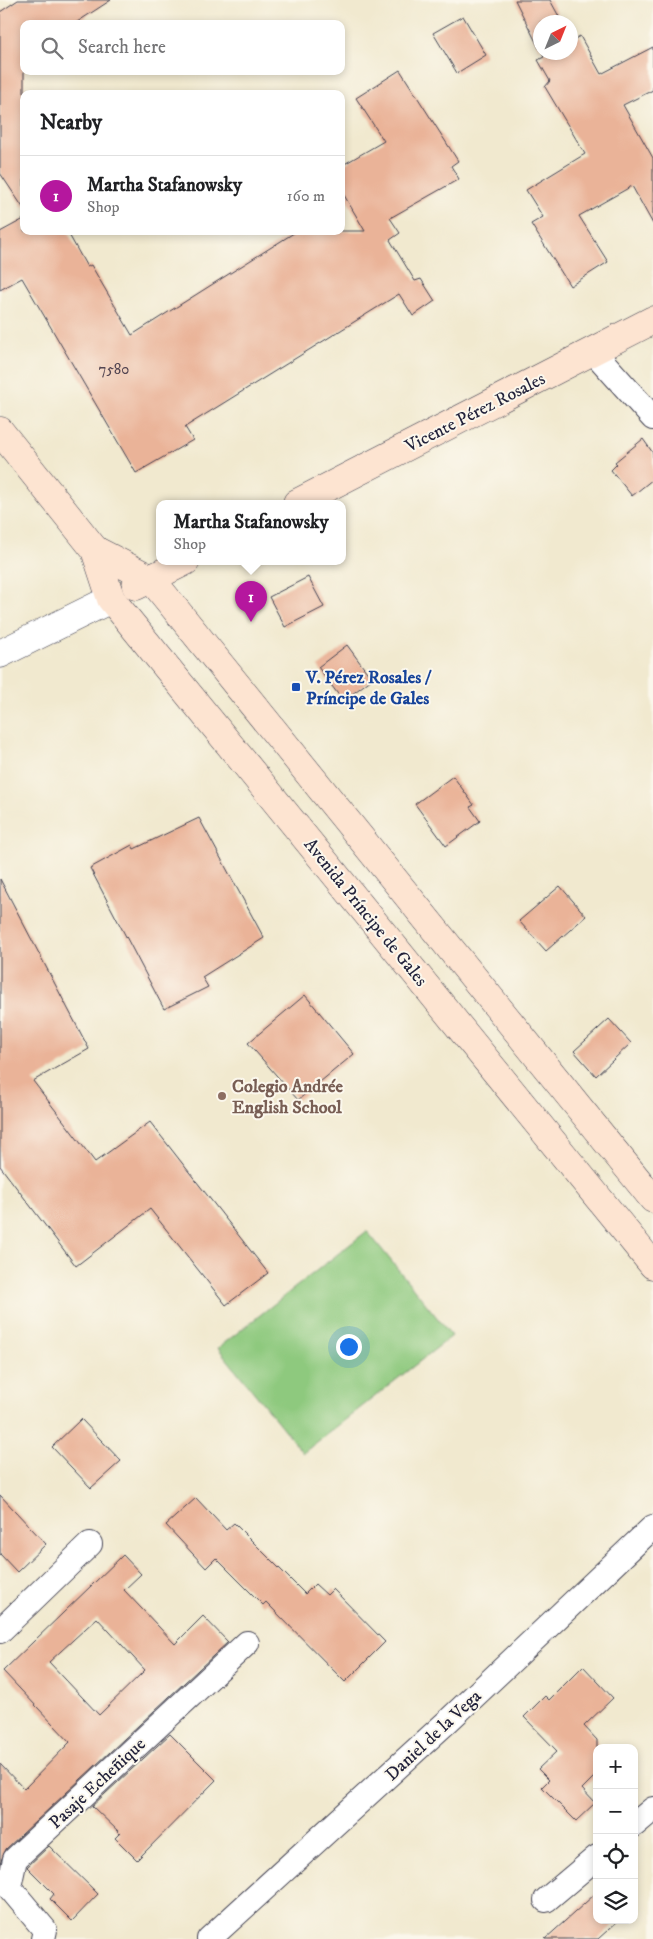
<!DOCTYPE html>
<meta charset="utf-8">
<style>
:root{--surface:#fff;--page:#f6f6f6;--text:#202124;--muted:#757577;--line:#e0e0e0;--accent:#b5179e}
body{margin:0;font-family:"IM FELL DW Pica",serif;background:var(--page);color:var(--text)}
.controls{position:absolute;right:15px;bottom:15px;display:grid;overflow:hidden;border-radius:10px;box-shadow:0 2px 8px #0003}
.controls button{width:45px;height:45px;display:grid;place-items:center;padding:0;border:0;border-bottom:1px solid var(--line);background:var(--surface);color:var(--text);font:25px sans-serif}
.compass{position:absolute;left:533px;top:15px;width:45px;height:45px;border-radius:50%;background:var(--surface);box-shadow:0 2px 8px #0003;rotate:43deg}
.you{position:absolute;left:348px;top:1346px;width:18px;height:18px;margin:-12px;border:4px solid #fff;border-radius:50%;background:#1a73e8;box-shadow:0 0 0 8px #1a73e833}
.badge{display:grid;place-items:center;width:32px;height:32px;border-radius:50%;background:var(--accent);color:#fff;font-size:16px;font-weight:700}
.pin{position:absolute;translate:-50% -41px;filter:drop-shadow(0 1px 2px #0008)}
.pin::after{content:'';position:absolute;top:26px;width:18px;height:15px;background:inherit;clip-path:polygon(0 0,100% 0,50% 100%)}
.popup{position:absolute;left:156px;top:500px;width:190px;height:65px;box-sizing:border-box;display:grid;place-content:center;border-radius:10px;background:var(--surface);filter:drop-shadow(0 1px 4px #0005);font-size:16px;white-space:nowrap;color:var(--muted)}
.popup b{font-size:19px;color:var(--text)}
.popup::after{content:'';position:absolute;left:50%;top:100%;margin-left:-10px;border:10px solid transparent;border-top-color:var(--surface)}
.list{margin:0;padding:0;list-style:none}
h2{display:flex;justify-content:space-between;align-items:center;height:65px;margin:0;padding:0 20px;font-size:21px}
h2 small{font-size:16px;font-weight:400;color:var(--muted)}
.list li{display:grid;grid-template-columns:32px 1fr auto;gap:15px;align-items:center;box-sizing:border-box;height:80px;padding:0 20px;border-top:1px solid var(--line)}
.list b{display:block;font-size:19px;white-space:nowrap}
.list p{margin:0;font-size:16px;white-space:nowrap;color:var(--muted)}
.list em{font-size:16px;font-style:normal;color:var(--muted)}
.icon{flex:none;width:28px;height:28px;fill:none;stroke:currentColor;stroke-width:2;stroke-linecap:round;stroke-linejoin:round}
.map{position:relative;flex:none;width:653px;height:1939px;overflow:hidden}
.search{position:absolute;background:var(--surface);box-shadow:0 2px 8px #0003;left:20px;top:20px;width:325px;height:55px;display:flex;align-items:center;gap:12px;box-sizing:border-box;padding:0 18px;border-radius:10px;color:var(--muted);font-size:19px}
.panel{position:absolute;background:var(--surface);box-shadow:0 2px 8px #0003;left:20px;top:90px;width:325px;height:145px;border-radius:10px}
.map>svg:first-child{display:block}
.green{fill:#8ec97e;stroke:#58765c}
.building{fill:#eab398;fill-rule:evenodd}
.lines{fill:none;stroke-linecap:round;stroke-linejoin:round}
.minor-casing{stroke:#414051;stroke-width:26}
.tertiary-casing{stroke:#414051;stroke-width:29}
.secondary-casing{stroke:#414051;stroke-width:29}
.minor{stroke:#fff;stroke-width:24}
.tertiary{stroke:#fff;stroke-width:28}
.secondary{stroke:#fde4d1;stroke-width:28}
.transit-dot{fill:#1a4fb4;stroke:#fbf7ec;stroke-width:2}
.education-dot{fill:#8d6e63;stroke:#fbf7ec;stroke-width:2}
.labels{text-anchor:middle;stroke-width:4;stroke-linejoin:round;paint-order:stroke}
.number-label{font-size:15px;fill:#544652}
.street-label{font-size:18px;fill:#22223b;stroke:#fbf7ec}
.transit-label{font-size:18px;font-weight:bold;fill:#164399;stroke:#fbf7ec;text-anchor:start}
.education-label{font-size:18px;font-weight:bold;fill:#785e54;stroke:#fbf7ec;text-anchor:start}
</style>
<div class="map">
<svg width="653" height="1939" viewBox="0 0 653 1939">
<rect width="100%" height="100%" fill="#fbf7ec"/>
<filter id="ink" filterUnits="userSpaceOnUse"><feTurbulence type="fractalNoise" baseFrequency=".02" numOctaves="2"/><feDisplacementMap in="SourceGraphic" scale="10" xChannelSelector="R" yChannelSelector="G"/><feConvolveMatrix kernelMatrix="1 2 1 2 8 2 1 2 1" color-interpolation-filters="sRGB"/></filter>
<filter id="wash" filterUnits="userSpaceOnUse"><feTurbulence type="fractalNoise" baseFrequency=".0096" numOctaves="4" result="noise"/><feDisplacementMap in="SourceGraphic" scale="20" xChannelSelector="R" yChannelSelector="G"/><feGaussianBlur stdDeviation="1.12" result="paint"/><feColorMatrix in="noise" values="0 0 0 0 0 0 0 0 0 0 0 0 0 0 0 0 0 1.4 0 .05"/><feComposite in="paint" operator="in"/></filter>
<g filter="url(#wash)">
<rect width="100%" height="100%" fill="#f1e9cf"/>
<polygon class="green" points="367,1231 452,1336 303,1453 218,1348"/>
<g id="blocks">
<g class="building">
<polygon points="18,0 111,0 74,24 24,24 24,209 0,173 0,12"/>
<polygon points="515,0 550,0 562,22 540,22 540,50"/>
<polygon points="463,16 486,55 457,73 433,33"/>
<polygon points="580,36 601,74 653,47 653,90 623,105 653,158 653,224 632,186 579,216 608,262 570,286 531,224 543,217 526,190 585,154 545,87 550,81 538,60 544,57 542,52 570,52 570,40 571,41"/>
<polygon points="400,70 458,161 451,166 459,179 390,218 400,233 390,240 415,281 421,279 435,301 413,316 399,294 185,427 193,440 136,473 22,278 0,290 0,232 24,219 24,231 67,231 87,267 91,265 132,335 297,231 365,231 341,190 341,166 384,141 356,98"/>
<polygon points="643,439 653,453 653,479 632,496 611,470 617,464 615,462"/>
<polygon points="308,577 324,607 285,627 269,597"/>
<polygon points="347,645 372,679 343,701 318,667"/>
<polygon points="453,776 474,805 470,807 480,821 446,846 415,804"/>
<polygon points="199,818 264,938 202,977 208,987 164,1009 90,868 132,845 134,849"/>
<polygon points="0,879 89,1049 33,1081 95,1162 150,1122 268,1273 226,1305 150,1209 76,1266 0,1166"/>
<polygon points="560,886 586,916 546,951 519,921"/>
<polygon points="305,995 354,1054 298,1100 248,1043"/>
<polygon points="609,1019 631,1043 596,1076 574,1051"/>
<polygon points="81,1419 121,1461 91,1488 52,1447"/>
<polygon points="0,1495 46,1544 17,1572 0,1554"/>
<polygon points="196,1498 226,1530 234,1523 305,1594 315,1584 327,1595 333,1589 385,1642 345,1682 266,1602 263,1605 216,1558 206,1568 166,1525"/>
<path d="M 123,1555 L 141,1574 L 124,1590 L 175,1644 L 203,1616 L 228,1642 L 6,1849 L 0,1863 L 0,1764 L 24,1789 L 70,1742 L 3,1671 ZM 97,1618 L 145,1670 L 99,1715 L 49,1662 Z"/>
<polygon points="583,1666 613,1698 584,1726 597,1740 597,1774 582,1789 595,1803 576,1821 542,1787 549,1780 538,1769 557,1751 524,1717 545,1696 549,1700"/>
<polygon points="170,1734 216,1780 137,1860 115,1838 120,1833 92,1806"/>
<polygon points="49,1846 98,1894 72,1921 50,1899 54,1894 27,1867"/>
<polygon points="594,1895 597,1898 597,1920 618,1921 598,1939 545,1939"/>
</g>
</g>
</g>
<g filter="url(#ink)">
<use href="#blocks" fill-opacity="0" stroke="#414051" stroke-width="1"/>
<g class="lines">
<g class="minor-casing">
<g id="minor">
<polyline points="593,351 653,418"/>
<polyline points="0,1631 90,1544"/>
<polyline points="634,1825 653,1809"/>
<polyline points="546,1900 597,1857"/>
<polyline points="43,1939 45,1930 9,1887 15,1859 247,1643"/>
<polyline points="209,1939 449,1720 653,1527"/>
</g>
</g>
<g class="tertiary-casing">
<polyline id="tertiary" points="0,654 111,599"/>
</g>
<g class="secondary-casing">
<g id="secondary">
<polyline points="0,431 95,550 111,599 653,1265"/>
<polyline points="297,503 653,320"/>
<polyline points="95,550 151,579 653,1199"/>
<polyline points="136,586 186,561"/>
</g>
</g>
<use href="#minor" class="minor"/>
<use href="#tertiary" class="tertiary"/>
<use href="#secondary" class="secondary"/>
</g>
</g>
<rect class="transit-dot" x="291" y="682" width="10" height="10" rx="2.5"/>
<circle class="education-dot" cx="222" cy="1096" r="5"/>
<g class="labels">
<g class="number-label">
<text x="114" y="374">7580</text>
</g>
<g class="street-label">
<text transform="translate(475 412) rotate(-27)" y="6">Vicente Pérez Rosales</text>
<text transform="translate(366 912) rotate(51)" y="6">Avenida Príncipe de Gales</text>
<text transform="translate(433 1735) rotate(-43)" y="6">Daniel de la Vega</text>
<text transform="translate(97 1783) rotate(-43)" y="6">Pasaje Echeñique</text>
</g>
<g class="transit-label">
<text x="306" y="683">V. Pérez Rosales /<tspan x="306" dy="21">Príncipe de Gales</tspan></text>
</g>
<g class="education-label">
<text x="232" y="1092">Colegio Andrée<tspan x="232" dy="21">English School</tspan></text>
</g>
</g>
</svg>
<div class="controls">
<button>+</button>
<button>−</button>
<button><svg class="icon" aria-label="locate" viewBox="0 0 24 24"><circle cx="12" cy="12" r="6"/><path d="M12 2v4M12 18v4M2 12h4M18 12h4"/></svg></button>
<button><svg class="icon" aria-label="layers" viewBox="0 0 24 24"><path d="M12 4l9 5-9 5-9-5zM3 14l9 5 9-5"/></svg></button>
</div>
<svg class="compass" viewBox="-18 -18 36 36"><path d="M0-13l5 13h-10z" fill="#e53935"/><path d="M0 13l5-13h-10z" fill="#757577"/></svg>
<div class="you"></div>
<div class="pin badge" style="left:251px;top:622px">1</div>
<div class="popup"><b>Martha Stafanowsky</b>Shop</div>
<div class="search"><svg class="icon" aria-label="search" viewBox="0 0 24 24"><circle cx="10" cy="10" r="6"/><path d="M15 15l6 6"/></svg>Search here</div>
<section class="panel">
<h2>Nearby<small></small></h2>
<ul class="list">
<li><span class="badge">1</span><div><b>Martha Stafanowsky</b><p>Shop</p></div><em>160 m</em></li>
</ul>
</section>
</div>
